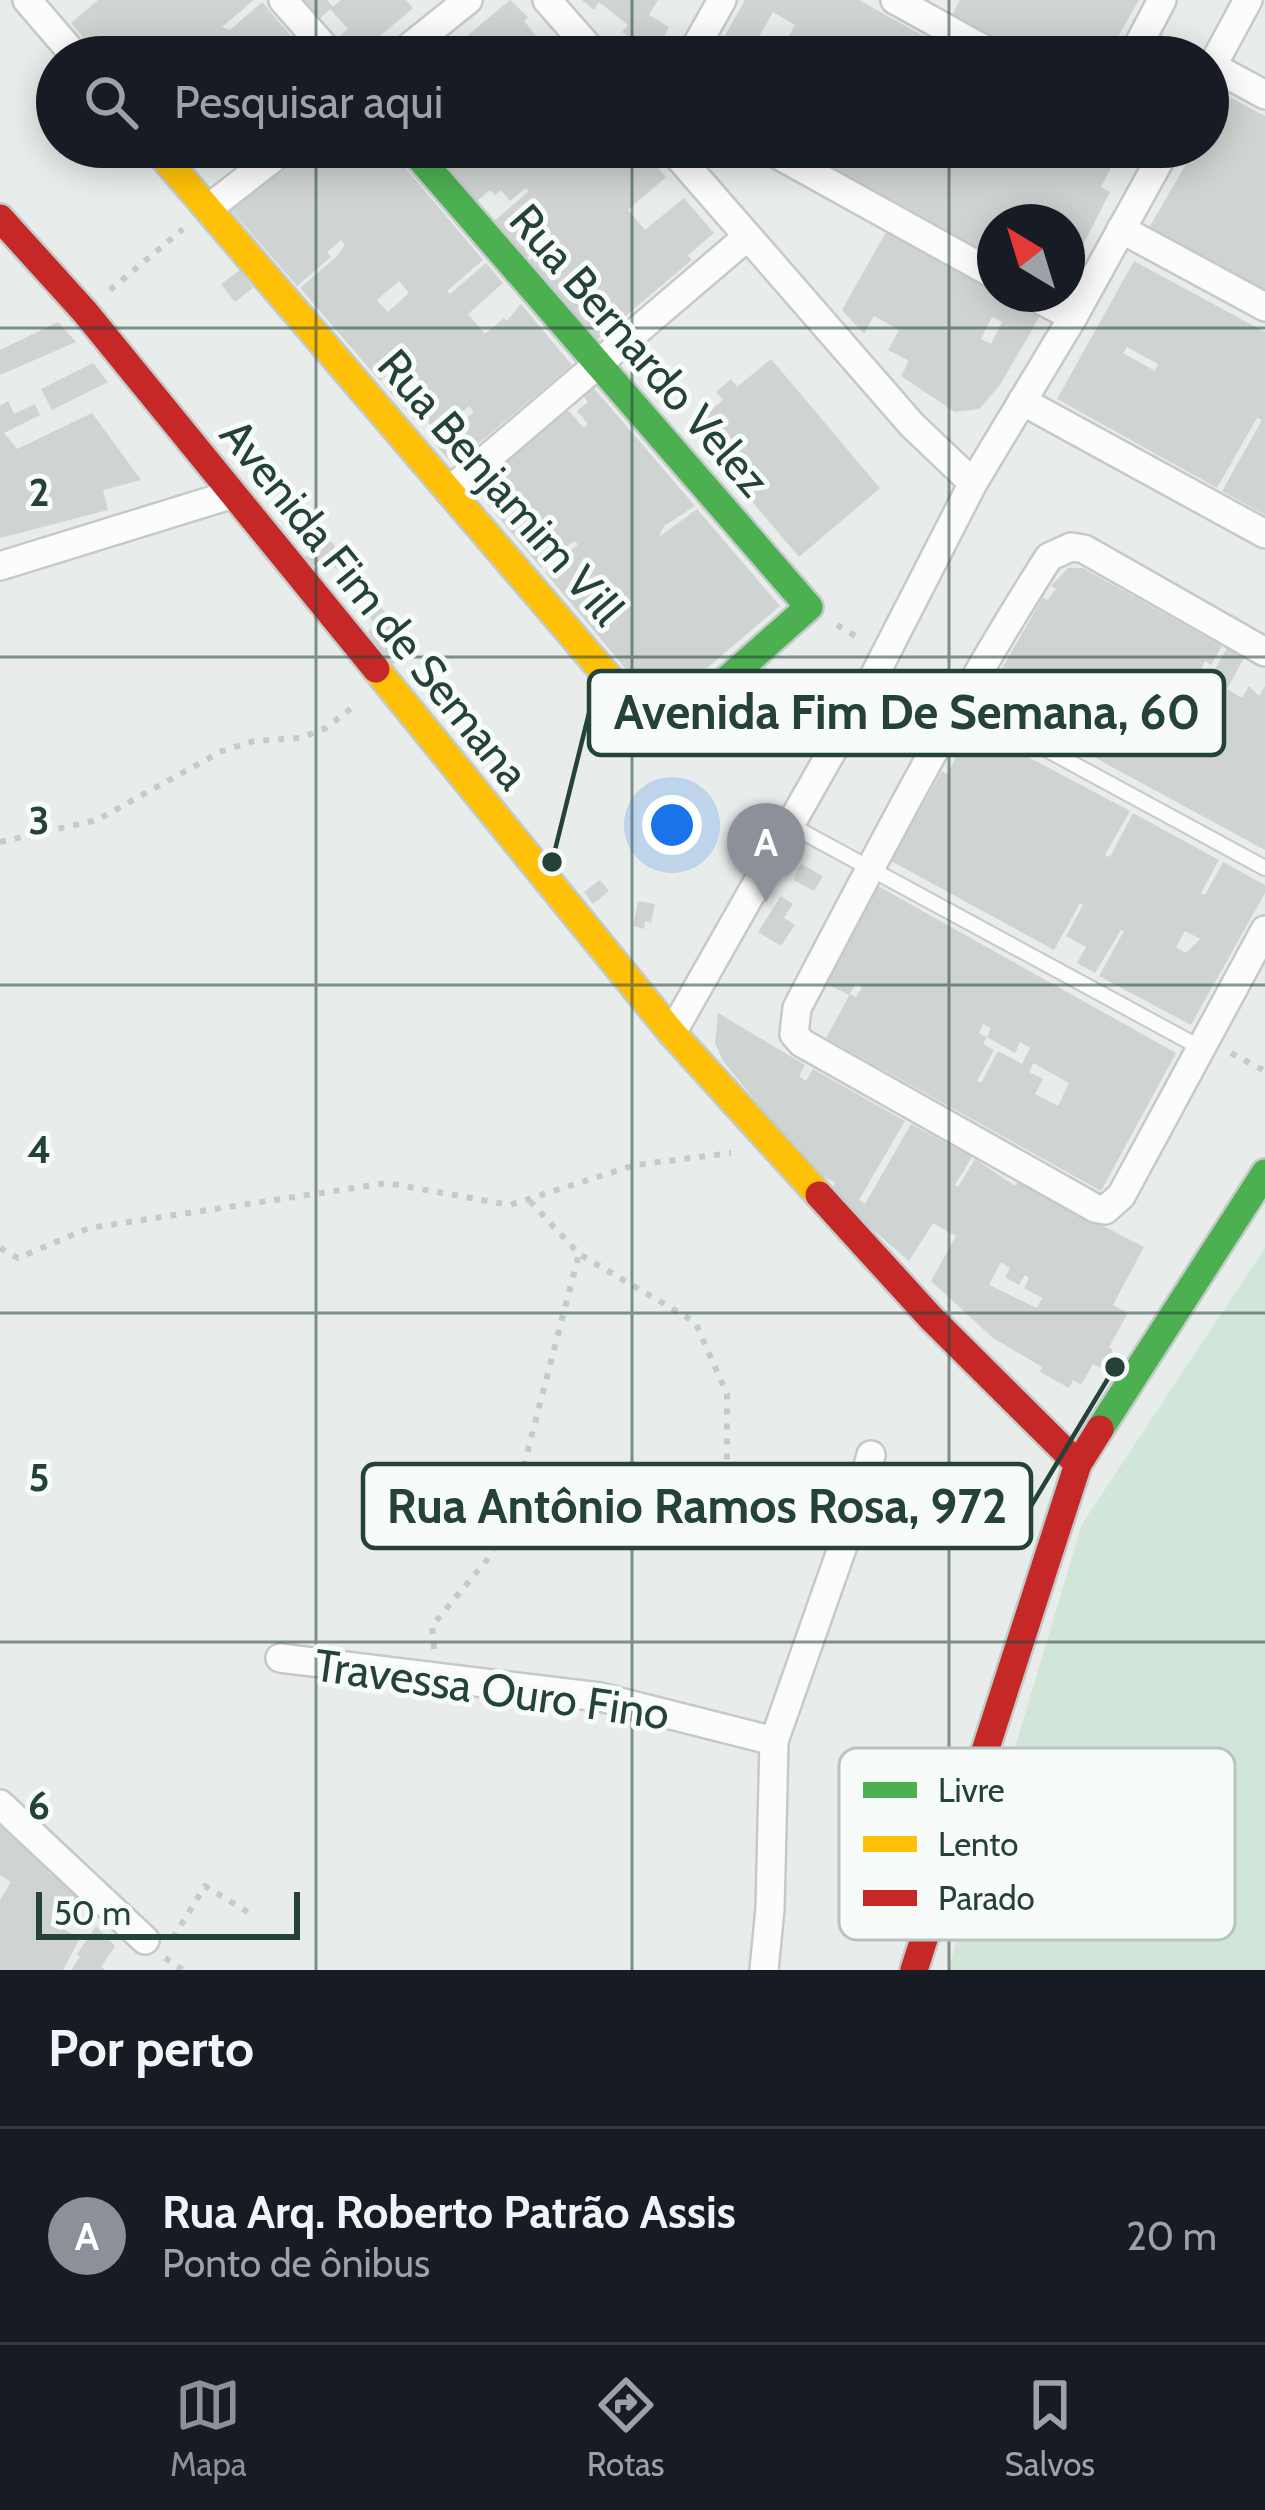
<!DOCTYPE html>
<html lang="pt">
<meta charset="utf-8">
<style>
:root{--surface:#171b24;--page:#242831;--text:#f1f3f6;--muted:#9ea1a6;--line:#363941;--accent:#8c9099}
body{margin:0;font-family:Cabin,sans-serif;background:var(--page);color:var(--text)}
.compass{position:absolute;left:977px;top:204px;width:108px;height:108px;border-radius:50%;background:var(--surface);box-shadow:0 6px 30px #0003;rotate:322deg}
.scale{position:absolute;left:36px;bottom:30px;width:264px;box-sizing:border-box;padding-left:12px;border:6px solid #24423a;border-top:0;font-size:33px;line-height:42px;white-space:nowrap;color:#24423a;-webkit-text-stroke:9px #f7fbf9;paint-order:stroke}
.you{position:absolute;left:672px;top:825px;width:42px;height:42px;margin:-30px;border:9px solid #fff;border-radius:50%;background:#1a73e8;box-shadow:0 0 0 18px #1a73e833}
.badge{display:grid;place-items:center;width:78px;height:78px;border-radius:50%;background:var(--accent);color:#fff;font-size:39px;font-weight:700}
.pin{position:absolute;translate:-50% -99px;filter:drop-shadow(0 3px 6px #0008)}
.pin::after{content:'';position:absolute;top:63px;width:42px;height:36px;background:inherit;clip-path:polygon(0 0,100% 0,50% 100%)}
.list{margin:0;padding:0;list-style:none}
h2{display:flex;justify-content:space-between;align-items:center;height:156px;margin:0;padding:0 48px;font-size:51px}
h2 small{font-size:39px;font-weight:400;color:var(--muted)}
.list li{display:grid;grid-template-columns:78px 1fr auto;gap:36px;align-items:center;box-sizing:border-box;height:216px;padding:0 48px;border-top:3px solid var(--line)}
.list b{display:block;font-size:45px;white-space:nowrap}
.list p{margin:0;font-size:39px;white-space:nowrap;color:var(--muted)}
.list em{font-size:39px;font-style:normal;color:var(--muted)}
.icon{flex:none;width:66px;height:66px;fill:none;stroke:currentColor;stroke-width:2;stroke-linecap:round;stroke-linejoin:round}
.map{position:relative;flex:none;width:1265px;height:1970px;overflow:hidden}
.search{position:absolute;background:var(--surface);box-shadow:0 6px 30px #0003;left:36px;right:36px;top:36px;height:132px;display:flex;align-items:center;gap:30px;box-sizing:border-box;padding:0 42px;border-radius:66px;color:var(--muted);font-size:45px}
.sheet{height:372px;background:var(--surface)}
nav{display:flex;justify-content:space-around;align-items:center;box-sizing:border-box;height:168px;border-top:3px solid var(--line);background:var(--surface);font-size:33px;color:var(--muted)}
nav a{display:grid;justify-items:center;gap:6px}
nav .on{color:var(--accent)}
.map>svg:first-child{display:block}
.green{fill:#d1e6d8}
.building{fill:#cfd4d2;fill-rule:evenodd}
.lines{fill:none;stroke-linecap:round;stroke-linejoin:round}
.lane-casing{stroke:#c5cac8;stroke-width:18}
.street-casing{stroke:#c5cac8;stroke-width:32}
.fast-casing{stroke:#c3cbc8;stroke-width:32}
.slow-casing{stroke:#c3cbc8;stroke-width:32}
.jam-casing{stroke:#c3cbc8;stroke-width:32}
.path{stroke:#c3ccca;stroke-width:6;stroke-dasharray:6 9;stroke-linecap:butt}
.lane{stroke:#fcfcfc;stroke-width:14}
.street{stroke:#fcfcfc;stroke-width:27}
.fast{stroke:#4caf50;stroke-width:27}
.slow{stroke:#ffc107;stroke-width:27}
.jam{stroke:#c62828;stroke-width:27}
.grid{fill:none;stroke:#24423a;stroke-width:3;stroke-opacity:0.55}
.labels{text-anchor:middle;stroke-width:10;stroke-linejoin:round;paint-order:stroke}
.street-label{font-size:45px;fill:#24423a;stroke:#f7fbf9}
.key{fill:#f7fbf9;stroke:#b8c4c0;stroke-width:3}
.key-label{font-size:33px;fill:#24423a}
.grid-label{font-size:39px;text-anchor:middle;font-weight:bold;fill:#24423a;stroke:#f7fbf9;stroke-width:10;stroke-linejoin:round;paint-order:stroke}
.leader{fill:none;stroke:#24423a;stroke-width:4.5}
.callout-dot{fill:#24423a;stroke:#f7fbf9;stroke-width:4.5}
.callout{fill:#f7fbf9;stroke:#24423a;stroke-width:4.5}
.callout-label{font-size:48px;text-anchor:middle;font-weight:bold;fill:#24423a}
</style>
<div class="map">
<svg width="1265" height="1970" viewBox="0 0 1265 1970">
<rect width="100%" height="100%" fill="#e8edeb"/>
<polygon class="green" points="1265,1248 1265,1970 948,1970 1082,1524"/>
<g class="building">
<polygon points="98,0 254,0 222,27 230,30 262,2 309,57 99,57 71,23"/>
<polygon points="303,0 327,0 333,7 319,19"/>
<polygon points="341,0 406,0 413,8 360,53 350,41 344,47 336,39 348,29 330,9"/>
<polygon points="510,0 528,17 524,21 538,38 516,57 442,57"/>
<polygon points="582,0 658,0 649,15 669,27 653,56 622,32 628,25 599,2 594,10"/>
<path d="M 745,0 L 859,0 L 961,57 L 713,57 ZM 773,12 L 795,25 L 782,49 L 759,37 Z"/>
<polygon points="960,0 1139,0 1111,49 1088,37 1078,57 1025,57 951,17"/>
<polygon points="546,38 562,57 523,57"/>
<polygon points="1226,95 1265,116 1265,298 1146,233 1196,147 1208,147 1208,126"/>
<polygon points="177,147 234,147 238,151 219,168 204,151 191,163"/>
<path d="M 300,147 L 388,147 L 483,260 L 447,291 L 450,294 L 486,263 L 503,283 L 468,314 L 485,334 L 504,318 L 507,321 L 521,304 L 572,365 L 453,465 L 436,445 L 474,412 L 469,406 L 437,433 L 426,420 L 419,425 L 384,385 L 392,378 L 388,374 L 380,381 L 300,288 L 337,256 L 345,245 L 341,240 L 327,252 L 331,257 L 297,286 L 229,208 ZM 399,281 L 409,293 L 388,312 L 377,300 Z"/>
<polygon points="430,147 580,147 577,150 580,154 587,147 640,147 666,177 628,210 645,230 684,198 714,233 688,255 692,260 597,340 529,261 553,240 551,237 526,258 494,221 529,191 526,188 510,201 501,190 495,195 490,190 477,201"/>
<polygon points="797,147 1059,147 1051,162 1054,164 1064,147 1121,147 1101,187 1110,192 1082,247 1067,239 1067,222 1025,222 1027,218 1017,213 1012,222 995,222 993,256"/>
<path d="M 886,232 L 1040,316 L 1000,385 L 979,409 L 955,412 L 901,376 L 909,361 L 888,350 L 899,330 L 874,316 L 864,334 L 842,310 ZM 992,317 L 1002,322 L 991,344 L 981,339 Z"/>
<path d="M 1134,261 L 1265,332 L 1265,515 L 1222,491 L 1262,420 L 1257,418 L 1217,488 L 1057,399 ZM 1127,347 L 1158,364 L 1155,371 L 1123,353 Z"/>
<polygon points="240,270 253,288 235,302 221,284"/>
<polygon points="58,322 76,342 0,375 0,350"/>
<polygon points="771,359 880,488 799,557 690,428 723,400 716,392 731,379 737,387"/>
<polygon points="93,363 108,382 52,410 41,389"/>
<polygon points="592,386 695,506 664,526 659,537 697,509 780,606 659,709 545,572 578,544 574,541 541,568 474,488 566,408 584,428 588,424 577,411 588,402 582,395"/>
<polygon points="8,401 14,414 35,404 40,415 4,433 17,449 92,413 141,480 103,490 108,510 0,538 0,406"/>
<polygon points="328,538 347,561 336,569 326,556 313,566 305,557"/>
<path d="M 1068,568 L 1083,568 L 1222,646 L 1211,665 L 1205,661 L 1201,670 L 1205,676 L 1192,699 L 1197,701 L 1227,648 L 1244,658 L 1227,689 L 1242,698 L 1249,686 L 1259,696 L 1265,686 L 1265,850 L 985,698 L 1043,597 L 1047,600 L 1056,589 L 1051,586 ZM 1138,688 L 1160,701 L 1154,713 L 1140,705 L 1133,718 L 1124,713 Z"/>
<polygon points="378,604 416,645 391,666 368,632 376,625 367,614"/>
<polygon points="765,666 777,680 760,697 748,683"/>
<path d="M 968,725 L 1130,811 L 1105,855 L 1110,857 L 1133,813 L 1219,860 L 1201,893 L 1205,895 L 1223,862 L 1265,885 L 1265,893 L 1191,1025 L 1099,976 L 1124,931 L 1121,930 L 1095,973 L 1077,963 L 1086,947 L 1066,936 L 1083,905 L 1080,903 L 1054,950 L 891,861 L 942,771 L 947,774 L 963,745 L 958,743 ZM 1185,931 L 1200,939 L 1186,953 L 1176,947 Z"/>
<polygon points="801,864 823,876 814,891 793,880"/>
<polygon points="600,880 609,891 593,904 584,892"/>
<path d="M 876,885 L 1176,1053 L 1101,1191 L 826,1038 L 850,994 L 856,997 L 862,987 L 856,983 L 849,995 L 825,983 ZM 983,1024 L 991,1028 L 987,1037 L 1015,1053 L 1020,1042 L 1030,1048 L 1022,1064 L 998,1051 L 981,1083 L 977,1081 L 994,1050 L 983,1044 L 987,1037 L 979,1033 ZM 1033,1063 L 1069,1083 L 1058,1106 L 1035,1094 L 1043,1079 L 1029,1072 Z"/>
<polygon points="781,896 793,904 784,918 795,925 781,946 758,932"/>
<polygon points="638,901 655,904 651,923 645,921 644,929 633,926"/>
<path d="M 718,1013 L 805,1065 L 799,1076 L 806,1081 L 813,1069 L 905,1121 L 859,1200 L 865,1204 L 911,1124 L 972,1157 L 955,1185 L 958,1187 L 975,1159 L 1015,1186 L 1017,1182 L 1144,1247 L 1113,1305 L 1128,1313 L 1109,1347 L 1113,1350 L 1103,1369 L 1093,1364 L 1081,1385 L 1073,1380 L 1069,1388 L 1040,1372 L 1042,1367 L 993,1338 L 931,1281 L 956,1236 L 933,1223 L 909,1261 L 830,1193 L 835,1183 L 811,1169 L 723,1061 L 715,1043 ZM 1001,1262 L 1010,1268 L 1005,1277 L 1019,1285 L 1025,1275 L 1029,1278 L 1024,1288 L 1042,1298 L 1037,1308 L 989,1285 Z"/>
<polygon points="0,1821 51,1867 48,1872 83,1895 65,1930 80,1938 63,1970 0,1970 0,1900 11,1882 0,1875"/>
<polygon points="96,1926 115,1946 101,1967 105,1970 71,1970 80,1957 77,1954"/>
</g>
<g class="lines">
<g class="lane-casing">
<g id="lane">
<polyline points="961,703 1265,868"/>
<polyline points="790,825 1201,1048"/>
</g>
</g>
<g class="street-casing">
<g id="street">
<polyline points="27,0 76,57"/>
<polyline points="283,0 333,57"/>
<polyline points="547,0 597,57"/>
<polyline points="895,0 998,57"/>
<polyline points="397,57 468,0"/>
<polyline points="690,57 722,0"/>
<polyline points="1132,57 1162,0"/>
<polyline points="1212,66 1265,95"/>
<polyline points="1208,74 1248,0"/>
<polyline points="670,147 912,425 973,483"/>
<polyline points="764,147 995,275"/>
<polyline points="209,208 287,147"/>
<polyline points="1121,229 1265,307"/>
<polyline points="1030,294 1073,317"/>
<polyline points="1022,401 1265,534"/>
<polyline points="449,491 747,237"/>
<polyline points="0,566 230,495"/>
<path d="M 1265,652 L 1084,549 L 1071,547 L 1049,557 C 956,702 877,855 797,1008 L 794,1034 L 802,1043 L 1095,1208 L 1105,1210 L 1121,1196 L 1265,930"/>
<polyline points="672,1033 869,686 973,483 1073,317 1167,147"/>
<polyline points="280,1658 600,1697 774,1741"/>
<polyline points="0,1804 145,1940"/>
<polyline points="764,1970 770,1909 774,1741 858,1503 871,1455"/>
</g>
</g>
<g class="fast-casing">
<g id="fast">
<polyline points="410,147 809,607 672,728 646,720 620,691"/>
<polyline points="1100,1429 1265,1173"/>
</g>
</g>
<g class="slow-casing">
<g id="slow">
<polyline points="155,147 620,691"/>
<polyline points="376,669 672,1033 819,1195"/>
</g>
</g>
<g class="jam-casing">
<g id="jam">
<polyline points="0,218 85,312 376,669"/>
<polyline points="819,1195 931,1318 1078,1464"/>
<polyline points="914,1970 1078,1464 1100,1429"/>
</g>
</g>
<g class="path">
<polyline points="110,290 183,229"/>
<polyline points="837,625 862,640"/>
<polyline points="0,842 97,820 222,751 254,741 300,738 326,728 358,703"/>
<polyline points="1231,1053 1265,1071"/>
<polyline points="530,1201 579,1254 695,1322 727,1394 727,1525"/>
<polyline points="0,1248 18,1258 89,1228 387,1183 510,1205 635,1165 731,1153"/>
<polyline points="434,1649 432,1626 490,1556 518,1488 579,1254"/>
<polyline points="173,1938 205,1886 251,1914"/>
<polyline points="165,1958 183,1970"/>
</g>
<use href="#lane" class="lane"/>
<use href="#street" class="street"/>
<use href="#fast" class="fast"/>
<use href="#slow" class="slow"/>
<use href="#jam" class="jam"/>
</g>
<path class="grid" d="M 316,0 L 316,57M 632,0 L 632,57M 949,0 L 949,57M 316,147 L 316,1970M 632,147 L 632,1970M 949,147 L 949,1970M 0,328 L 1265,328M 0,657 L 1265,657M 0,985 L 1265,985M 0,1313 L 1265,1313M 0,1642 L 1265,1642"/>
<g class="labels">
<g class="street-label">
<text transform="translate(640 350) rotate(49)" y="16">Rua Bernardo Velez</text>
<text transform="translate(501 487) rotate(49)" y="16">Rua Benjamim Vill</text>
<text transform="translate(375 604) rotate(51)" y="16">Avenida Fim de Semana</text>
<text transform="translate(492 1689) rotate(8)" y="16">Travessa Ouro Fino</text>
</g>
</g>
<rect x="839" y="1748" width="396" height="192" rx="18" class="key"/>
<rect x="863" y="1782" width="54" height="16" fill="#4caf50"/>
<rect x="863" y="1836" width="54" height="16" fill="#ffc107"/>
<rect x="863" y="1890" width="54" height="16" fill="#c62828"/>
<g class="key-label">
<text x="938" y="1802">Livre</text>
<text x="938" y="1856">Lento</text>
<text x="938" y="1910">Parado</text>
</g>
<g class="grid-label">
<text x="39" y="506">2</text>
<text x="39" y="834">3</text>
<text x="39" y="1163">4</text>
<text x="39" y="1491">5</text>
<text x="39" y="1819">6</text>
</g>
<path class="leader" d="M552 862L589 713M1115 1367L1031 1506"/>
<g class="callout-dot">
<circle cx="552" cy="862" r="12"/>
<circle cx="1115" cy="1367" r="12"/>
</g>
<g class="callout">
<rect x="589" y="671" width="635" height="84" rx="12"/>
<rect x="363" y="1464" width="668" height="84" rx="12"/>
</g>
<g class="callout-label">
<text x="907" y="729">Avenida Fim De Semana, 60</text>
<text x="697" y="1523">Rua Antônio Ramos Rosa, 972</text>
</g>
</svg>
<svg class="compass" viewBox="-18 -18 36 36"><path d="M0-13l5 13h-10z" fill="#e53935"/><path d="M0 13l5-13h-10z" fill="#9ea1a6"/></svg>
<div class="scale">50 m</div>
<div class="you"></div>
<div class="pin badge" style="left:766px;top:902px">A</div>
<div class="search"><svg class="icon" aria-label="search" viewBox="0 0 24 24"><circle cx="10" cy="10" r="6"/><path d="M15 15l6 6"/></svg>Pesquisar aqui</div>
</div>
<section class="sheet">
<h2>Por perto<small></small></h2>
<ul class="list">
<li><span class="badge">A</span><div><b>Rua Arq. Roberto Patrão Assis</b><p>Ponto de ônibus</p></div><em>20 m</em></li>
</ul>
</section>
<nav>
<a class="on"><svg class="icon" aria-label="map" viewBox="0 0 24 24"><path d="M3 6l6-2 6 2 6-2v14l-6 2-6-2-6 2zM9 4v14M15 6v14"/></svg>Mapa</a>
<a><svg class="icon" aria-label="directions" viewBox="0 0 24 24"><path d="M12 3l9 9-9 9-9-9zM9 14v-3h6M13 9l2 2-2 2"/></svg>Rotas</a>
<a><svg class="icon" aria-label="saved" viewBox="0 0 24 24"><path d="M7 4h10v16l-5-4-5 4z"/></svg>Salvos</a>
</nav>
